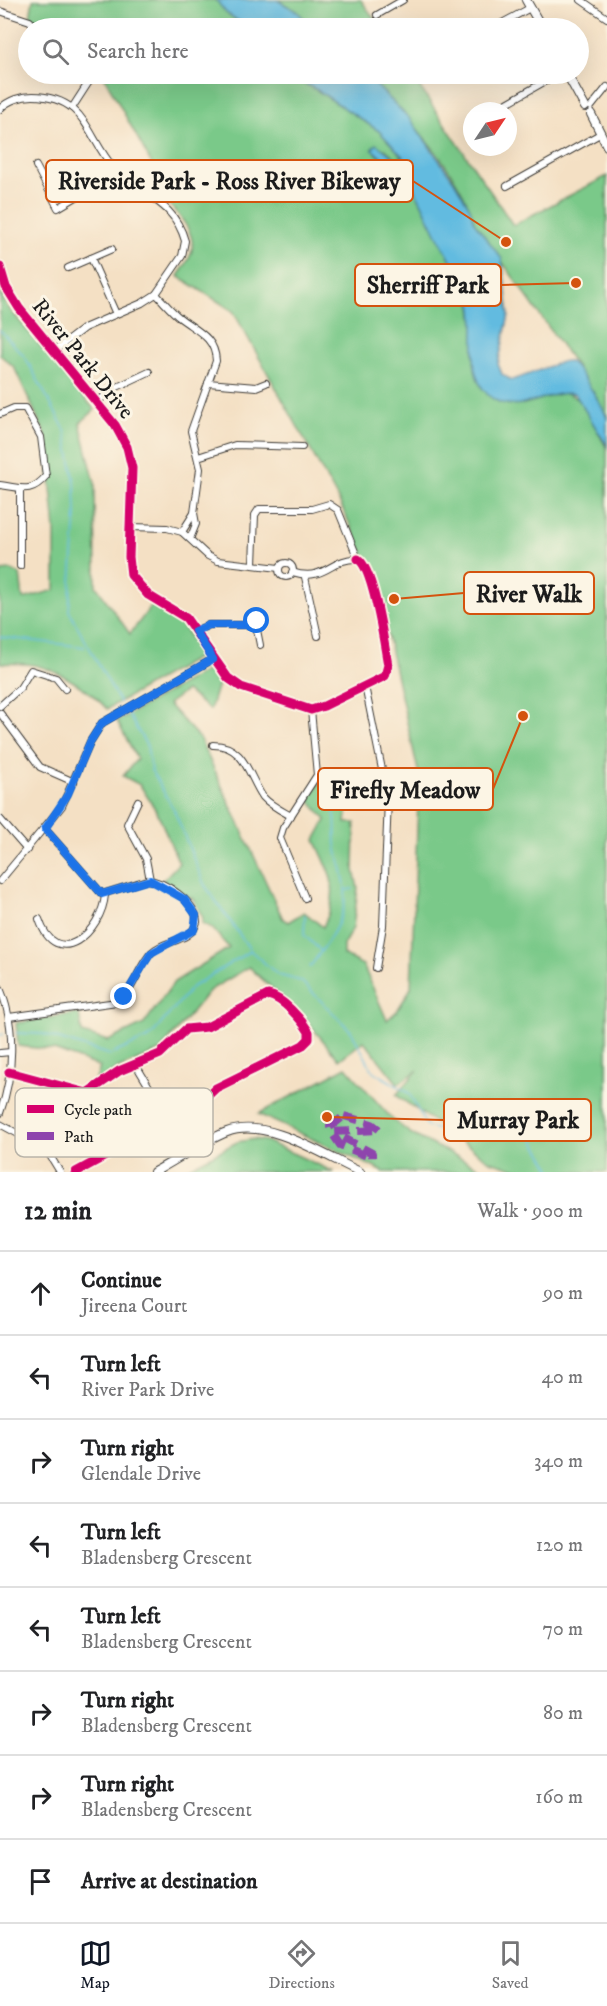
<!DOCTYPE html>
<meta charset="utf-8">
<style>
:root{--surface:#fff;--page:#f2f2f2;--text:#202124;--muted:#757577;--line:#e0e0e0;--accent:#111827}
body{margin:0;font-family:"IM FELL DW Pica",serif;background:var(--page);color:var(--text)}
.compass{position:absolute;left:463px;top:102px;width:54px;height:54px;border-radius:50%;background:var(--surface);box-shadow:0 6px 24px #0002;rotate:55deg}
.stop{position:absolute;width:18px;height:18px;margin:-14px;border:4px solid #1a73e8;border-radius:50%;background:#fff}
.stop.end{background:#1a73e8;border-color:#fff;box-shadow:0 2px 6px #0008}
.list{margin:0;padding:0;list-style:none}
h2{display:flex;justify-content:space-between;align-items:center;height:78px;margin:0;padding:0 24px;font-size:26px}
h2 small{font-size:20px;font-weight:400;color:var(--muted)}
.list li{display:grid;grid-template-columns:39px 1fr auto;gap:18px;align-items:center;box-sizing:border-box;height:84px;padding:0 24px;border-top:2px solid var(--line)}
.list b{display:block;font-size:22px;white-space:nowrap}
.list p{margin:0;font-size:20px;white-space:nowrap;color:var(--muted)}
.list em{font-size:20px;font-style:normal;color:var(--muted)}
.icon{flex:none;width:33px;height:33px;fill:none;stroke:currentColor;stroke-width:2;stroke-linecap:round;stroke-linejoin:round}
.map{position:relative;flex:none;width:607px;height:1172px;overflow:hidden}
.search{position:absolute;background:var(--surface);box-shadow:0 6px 24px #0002;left:18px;right:18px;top:18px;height:66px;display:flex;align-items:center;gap:15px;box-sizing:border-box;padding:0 21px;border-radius:33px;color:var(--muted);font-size:22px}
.sheet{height:750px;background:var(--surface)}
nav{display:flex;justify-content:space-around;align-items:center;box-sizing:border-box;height:84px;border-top:2px solid var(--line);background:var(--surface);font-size:16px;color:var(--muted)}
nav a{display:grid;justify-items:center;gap:3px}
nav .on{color:var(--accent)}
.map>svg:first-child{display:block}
.green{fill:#7ac989;stroke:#4b7252;stroke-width:1.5}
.water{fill:#62bbe0;stroke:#3f6c7e;stroke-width:1.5}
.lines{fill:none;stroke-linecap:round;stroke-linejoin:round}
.stream{stroke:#62bbe0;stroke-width:1.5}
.street-casing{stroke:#3c3935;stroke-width:8}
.secondary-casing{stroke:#3c3935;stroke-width:10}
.street{stroke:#fff;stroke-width:6}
.secondary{stroke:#fff;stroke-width:8}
.quiet{stroke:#8e44ad;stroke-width:8;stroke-dasharray:15 8;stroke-linecap:butt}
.cycleway-casing{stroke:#fcf5e5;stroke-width:13}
.cycleway{stroke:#d6006c;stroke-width:9}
.route{stroke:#1a73e8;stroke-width:8}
.labels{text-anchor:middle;stroke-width:6;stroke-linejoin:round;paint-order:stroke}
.street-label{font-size:22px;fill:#1c1c1c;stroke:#fcf5e5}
.key{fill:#fcf5e5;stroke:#b9b4a9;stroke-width:1.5}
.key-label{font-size:16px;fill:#1c1c1c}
.leader{fill:none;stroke:#d4530e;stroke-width:2}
.callout-dot{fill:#d4530e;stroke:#fcf5e5;stroke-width:2}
.callout{fill:#fcf5e5;stroke:#d4530e;stroke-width:2}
.callout-label{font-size:24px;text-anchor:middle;font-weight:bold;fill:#1c1c1c}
</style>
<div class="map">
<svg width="607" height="1172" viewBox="0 0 607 1172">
<rect width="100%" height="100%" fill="#fcf5e5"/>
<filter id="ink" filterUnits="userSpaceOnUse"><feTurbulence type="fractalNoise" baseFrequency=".0167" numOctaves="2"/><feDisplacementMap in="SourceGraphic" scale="12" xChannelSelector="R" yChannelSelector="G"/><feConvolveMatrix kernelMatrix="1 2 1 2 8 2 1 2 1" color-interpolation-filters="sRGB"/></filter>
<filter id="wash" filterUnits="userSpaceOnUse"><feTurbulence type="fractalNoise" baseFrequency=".008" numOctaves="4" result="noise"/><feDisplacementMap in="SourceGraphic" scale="24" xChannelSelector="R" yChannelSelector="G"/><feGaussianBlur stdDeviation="1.35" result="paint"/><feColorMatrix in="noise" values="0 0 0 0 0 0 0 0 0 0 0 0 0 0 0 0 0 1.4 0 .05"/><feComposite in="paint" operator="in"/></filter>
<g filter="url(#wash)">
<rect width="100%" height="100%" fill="#f4e0c4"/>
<g class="green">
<polygon points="33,0 216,0 243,28 41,28 30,17"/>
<polygon points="277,0 361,0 381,28 312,28 297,11"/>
<path d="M 99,74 L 285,74 L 317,90 L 379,131 L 403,157 L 397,159 L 385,149 L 378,155 L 407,178 L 417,194 L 458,272 L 472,306 L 482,388 L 524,404 L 565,392 L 582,401 L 607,449 L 607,1172 L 526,1172 L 490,1161 L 396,1095 L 418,1070 L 398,1084 L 364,1041 L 339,1060 L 306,1020 L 249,967 L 210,990 L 160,1051 L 115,1070 L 95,1083 L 100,1067 L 54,1050 L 18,1046 L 16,1023 L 79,1013 L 82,1033 L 108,1041 L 144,1024 L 174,982 L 229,948 L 212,928 L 202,923 L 203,918 L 193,899 L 162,881 L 179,863 L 157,812 L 140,785 L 123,776 L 137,759 L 117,721 L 209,669 L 218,684 L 210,710 L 186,691 L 168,704 L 200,739 L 283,919 L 288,922 L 304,912 L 323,927 C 341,891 331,874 315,840 L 326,820 L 308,799 L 319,783 L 349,798 L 346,823 L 355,823 L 354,870 L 358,888 L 353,928 L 343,945 L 343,955 L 363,965 L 387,1020 L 397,1011 L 411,988 L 419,775 L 374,577 L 340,503 L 233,311 L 178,276 C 183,268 190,260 192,250 C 197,225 160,196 143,182 L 155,170 L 103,75 Z"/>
<path d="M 365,74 L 411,74 L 513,225 L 607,176 L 607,419 L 576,366 L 474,222 C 461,171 402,111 365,74 Z"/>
<path d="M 0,290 L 7,306 L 95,410 L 80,423 L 95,483 L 96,586 L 130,634 L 152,605 L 181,623 L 202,655 L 107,709 C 91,691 62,672 38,666 C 27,663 12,664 0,663 L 0,571 L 11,570 L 20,574 L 23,599 L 55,590 L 55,530 L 46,436 L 14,367 L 0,355 Z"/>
<polygon points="346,1067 393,1120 413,1135 489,1172 384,1172 258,1114"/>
<polygon points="254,1139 266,1141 334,1172 180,1172 237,1142"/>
</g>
<g class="water">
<polygon points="216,0 277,0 297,11 312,28 238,28 240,22 226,13"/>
<path d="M 286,74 L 365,74 L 410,119 L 454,181 L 470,208 L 474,222 L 502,259 L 509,315 L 498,364 L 502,374 L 511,380 C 524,378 562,359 568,361 C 577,363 603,407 607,418 C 607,426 607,437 607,446 L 575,394 C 549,389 521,415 495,400 C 462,381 479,335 472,305 C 464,277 445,253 433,227 C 424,210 419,193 407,179 C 397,167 382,160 372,149 L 376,144 L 397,159 L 403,157 L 379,131 L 317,90 Z"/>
</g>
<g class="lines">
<g class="stream">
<polyline points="0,330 25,357 65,430 75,483 76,514 69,611 120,703"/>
<polyline points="0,637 85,647"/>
<polyline points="128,714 147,746 151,770 174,810 204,884 251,951 278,975 301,981 351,1031 373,1071 409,1093 427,1127 474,1137 497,1119 522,1121 553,1172"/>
<polyline points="346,890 353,889"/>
<polyline points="305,915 304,935 321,951"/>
<path d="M 310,967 C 326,944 349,917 345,887 C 344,873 338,859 336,845 C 334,828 339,815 329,801"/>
<polyline points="16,1033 43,1034 110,1055 150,1037 192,987 250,951"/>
<polyline points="0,1035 4,1034"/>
</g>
</g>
</g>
<g filter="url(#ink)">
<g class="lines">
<g class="street-casing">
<g id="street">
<polyline points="581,0 607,18"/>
<polyline points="0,11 30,21 35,28"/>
<polyline points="377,15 403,0"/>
<polyline points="493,28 530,8"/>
<polyline points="591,107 607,87"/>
<polyline points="72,108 94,74"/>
<path d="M 0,109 C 8,100 22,96 33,96 C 87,97 86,136 114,168 C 139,197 173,198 185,241 L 182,256 L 156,294 L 142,303 L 84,328 L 54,351"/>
<polyline points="493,111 558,74"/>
<polyline points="36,166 58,208 118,172"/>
<polyline points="507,186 600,134"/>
<polyline points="91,258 116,314"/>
<path d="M 0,267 L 6,287 L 19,308 L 115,425 L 127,447 L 132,468 L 129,557 L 131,575 L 148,595 L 186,618 L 228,678 L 241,687 L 311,710 L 324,706 L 385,676 L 388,665 C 384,644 374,569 358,559"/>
<polyline points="68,268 112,249"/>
<path d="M 156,294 C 164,302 171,311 180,318 C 197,331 215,337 216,361 L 191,431 L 200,469 L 194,513 L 196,524 L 190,539"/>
<polyline points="208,383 256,387 266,383"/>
<polyline points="97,402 115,388 149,372"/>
<path d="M 0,414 L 14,408 L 25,408 L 41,437 L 46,476 C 30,495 20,487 0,485"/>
<polyline points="198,457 235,445 302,447"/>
<polyline points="130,527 167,528 182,532 208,556 218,561 279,568"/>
<polyline points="182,532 194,513"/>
<circle cx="286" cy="570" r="7"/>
<polyline points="253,564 255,515 259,509 312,509 329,504 338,510 358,559"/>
<polyline points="20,566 20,490"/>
<path d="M 292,572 C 326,583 331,557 358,559"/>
<polyline points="305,577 318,636"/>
<polyline points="258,619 256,625 260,645"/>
<polyline points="195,631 209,625 256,625"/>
<polyline points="365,686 388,799 383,926 376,968"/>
<polyline points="0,706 20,688 31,670 56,678 65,689"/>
<polyline points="0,713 40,767 74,782"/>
<path d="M 213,745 C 245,745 248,775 263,797 C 270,805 282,811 291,816"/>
<polyline points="317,775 352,792 387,790"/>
<polyline points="138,801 127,824 146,859 150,880"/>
<polyline points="0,819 27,850"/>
<polyline points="0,881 62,806 90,742 102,723 213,659"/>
<polyline points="305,898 280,838 283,828 317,775 311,710"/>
<path d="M 39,919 C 57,973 102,931 105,895"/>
<path d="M 0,988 C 16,1026 14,1075 0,1113"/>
<path d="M 9,1017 L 117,1002 C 135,991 137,967 152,952 C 165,939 191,943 197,922 C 196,902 165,881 147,880 L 102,894 L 45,829"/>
<polyline points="0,1053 11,1052"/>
<polyline points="136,1065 169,1120"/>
<path d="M 9,1072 L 87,1093 L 119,1071 L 160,1054 L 186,1029 L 207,1027 L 268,995 C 283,998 301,1019 309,1032 L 309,1039 L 303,1045 L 216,1088 L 197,1106 L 76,1172"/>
<polyline points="87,1093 117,1151"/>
<polyline points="0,1124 46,1149 60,1172"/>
</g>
</g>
<g class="secondary-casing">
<g id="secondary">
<polyline points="526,0 542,28"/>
<polyline points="567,74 585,107"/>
<polyline points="591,114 607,146"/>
<path d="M 154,1172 C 178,1159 202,1142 227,1132 C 267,1117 323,1155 360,1172"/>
</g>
</g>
<use href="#street" class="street"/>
<use href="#secondary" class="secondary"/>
<g class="quiet">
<polygon points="344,1116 372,1124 380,1130 332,1132 330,1127"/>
<polyline points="334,1136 340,1145 372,1158 372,1153 344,1138"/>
</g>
<g class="cycleway-casing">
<g id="cycleway">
<path d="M 0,267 L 6,287 L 19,308 L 115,425 L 127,447 L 132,468 L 129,557 L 131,575 L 148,595 L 186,618 L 228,678 L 241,687 L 311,710 L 324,706 L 385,676 L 388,665 C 384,644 374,569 358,559"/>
<path d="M 9,1072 L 87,1093 L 119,1071 L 160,1054 L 186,1029 L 207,1027 L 268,995 C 283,998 301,1019 309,1032 L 309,1039 L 303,1045 L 216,1088 L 197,1106 L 76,1172"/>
</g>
</g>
<use href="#cycleway" class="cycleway"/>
</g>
</g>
<g class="lines" filter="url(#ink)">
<polyline class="route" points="124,997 151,953 194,930 196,915 184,899 150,880 102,894 45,829 68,794 90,742 102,723 213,659 195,631 209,625 256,625 257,621"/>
</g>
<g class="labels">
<g class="street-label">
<text transform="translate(84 358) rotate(51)" y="8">River Park Drive</text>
</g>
</g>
<rect x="15" y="1088" width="198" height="69" rx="9" class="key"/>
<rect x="27" y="1105" width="27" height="8" fill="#d6006c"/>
<rect x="27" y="1132" width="27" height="8" fill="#8e44ad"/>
<g class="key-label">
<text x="64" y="1115">Cycle path</text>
<text x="64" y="1142">Path</text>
</g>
<path class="leader" d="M506 242L413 181M576 283L501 285M394 599L464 593M523 716L493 789M327 1117L444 1120"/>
<g class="callout-dot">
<circle cx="506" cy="242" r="6"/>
<circle cx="576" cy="283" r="6"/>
<circle cx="394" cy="599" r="6"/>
<circle cx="523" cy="716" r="6"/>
<circle cx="327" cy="1117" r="6"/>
</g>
<g class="callout">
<rect x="46" y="160" width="367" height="42" rx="6"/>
<rect x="355" y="264" width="146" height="42" rx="6"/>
<rect x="464" y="572" width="130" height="42" rx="6"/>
<rect x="318" y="768" width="175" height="42" rx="6"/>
<rect x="444" y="1099" width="147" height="42" rx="6"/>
</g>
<g class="callout-label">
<text x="229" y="189">Riverside Park - Ross River Bikeway</text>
<text x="428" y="293">Sherriff Park</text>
<text x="529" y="602">River Walk</text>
<text x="405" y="798">Firefly Meadow</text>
<text x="518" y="1128">Murray Park</text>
</g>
</svg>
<svg class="compass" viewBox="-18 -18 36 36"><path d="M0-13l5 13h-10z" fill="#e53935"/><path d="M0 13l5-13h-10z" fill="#757577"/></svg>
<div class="stop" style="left:257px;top:621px"></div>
<div class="stop end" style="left:124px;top:997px"></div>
<div class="search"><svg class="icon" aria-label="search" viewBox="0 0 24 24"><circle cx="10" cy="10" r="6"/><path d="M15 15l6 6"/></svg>Search here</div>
</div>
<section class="sheet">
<h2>12 min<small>Walk · 900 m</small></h2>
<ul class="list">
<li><svg class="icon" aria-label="ahead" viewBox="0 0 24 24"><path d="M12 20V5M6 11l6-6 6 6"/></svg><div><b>Continue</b><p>Jireena Court</p></div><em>90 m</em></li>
<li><svg class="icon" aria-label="left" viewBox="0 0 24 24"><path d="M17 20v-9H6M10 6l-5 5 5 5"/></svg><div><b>Turn left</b><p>River Park Drive</p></div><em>40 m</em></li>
<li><svg class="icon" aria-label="right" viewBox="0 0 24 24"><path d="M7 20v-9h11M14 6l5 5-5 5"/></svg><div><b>Turn right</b><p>Glendale Drive</p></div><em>340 m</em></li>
<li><svg class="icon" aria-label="left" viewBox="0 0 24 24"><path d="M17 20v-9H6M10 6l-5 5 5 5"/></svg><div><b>Turn left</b><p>Bladensberg Crescent</p></div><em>120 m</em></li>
<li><svg class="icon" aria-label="left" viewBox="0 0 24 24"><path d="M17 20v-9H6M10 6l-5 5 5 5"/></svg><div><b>Turn left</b><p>Bladensberg Crescent</p></div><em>70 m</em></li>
<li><svg class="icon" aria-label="right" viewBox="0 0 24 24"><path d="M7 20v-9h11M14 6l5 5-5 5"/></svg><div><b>Turn right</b><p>Bladensberg Crescent</p></div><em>80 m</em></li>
<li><svg class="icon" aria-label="right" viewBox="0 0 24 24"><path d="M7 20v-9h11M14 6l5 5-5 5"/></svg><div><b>Turn right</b><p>Bladensberg Crescent</p></div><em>160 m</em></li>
<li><svg class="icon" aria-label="arrive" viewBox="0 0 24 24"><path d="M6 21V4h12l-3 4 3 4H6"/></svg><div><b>Arrive at destination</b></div></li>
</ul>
</section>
<nav>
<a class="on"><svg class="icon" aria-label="map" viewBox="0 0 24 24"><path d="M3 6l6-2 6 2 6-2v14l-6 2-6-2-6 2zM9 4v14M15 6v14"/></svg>Map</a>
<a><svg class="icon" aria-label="directions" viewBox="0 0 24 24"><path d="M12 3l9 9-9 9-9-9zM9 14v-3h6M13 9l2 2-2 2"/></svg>Directions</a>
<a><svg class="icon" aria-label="saved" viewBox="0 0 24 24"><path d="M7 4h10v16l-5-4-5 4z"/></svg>Saved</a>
</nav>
